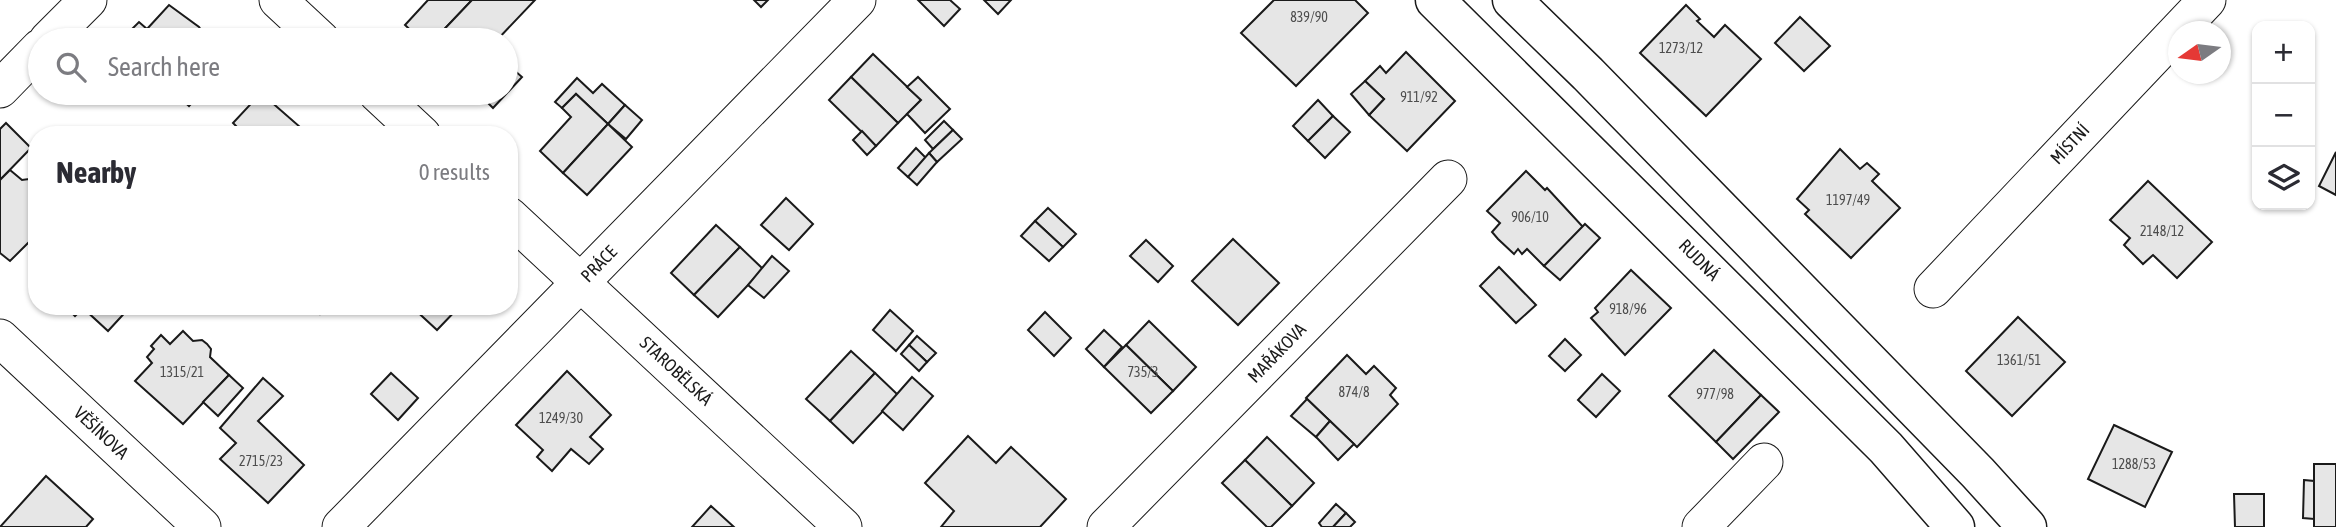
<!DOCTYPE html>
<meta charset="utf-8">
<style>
:root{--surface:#fff;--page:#f7f7f7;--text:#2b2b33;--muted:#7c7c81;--line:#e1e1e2}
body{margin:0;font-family:"Asap Condensed",sans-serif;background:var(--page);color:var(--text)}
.controls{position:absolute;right:21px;top:21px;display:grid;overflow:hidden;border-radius:14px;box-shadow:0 2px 5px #0004}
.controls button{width:63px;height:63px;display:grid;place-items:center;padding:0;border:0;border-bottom:2px solid var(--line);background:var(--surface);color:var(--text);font:35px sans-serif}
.compass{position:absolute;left:2168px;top:21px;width:63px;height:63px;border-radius:50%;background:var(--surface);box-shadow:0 2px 5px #0004;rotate:256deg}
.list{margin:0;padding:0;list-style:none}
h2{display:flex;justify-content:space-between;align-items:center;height:91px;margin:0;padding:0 28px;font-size:30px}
h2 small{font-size:23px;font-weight:400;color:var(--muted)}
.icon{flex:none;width:38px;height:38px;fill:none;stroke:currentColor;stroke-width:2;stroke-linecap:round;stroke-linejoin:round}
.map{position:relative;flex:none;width:2336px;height:527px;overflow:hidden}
.search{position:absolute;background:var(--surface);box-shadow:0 2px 5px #0004;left:28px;top:28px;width:490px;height:77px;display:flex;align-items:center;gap:18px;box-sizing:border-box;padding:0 24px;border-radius:38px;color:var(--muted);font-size:26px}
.panel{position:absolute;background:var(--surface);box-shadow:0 2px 5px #0004;left:28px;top:126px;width:490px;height:189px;border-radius:28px}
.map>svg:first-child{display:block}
.building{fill:#e6e6e6;stroke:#1a1a1a;stroke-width:2}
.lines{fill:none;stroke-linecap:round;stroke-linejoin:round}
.street-casing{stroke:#1a1a1a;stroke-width:39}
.highway-casing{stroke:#1a1a1a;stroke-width:41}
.street{stroke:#fff;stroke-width:37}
.highway{stroke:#fff;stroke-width:38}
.labels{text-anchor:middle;stroke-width:5;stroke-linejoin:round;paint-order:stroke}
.number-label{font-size:14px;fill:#4d4d4d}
.street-label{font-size:18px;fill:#1a1a1a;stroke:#fff}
</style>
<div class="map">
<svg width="2336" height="527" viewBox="0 0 2336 527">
<rect width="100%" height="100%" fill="#fff"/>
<g class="building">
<polygon points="428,0 472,0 434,40 421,40 405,25"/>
<polygon points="472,0 535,0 497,40 491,40 484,34 478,40 434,40"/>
<polygon points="754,0 768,0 761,7"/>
<polygon points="918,0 950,0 960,9 944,26"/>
<polygon points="984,0 1011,0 998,14"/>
<polygon points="1274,0 1355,0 1368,13 1296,86 1241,33"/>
<polygon points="169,5 199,27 208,40 134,40 127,34 139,22 147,29"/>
<polygon points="1686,5 1700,19 1697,21 1714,37 1725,25 1761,59 1706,116 1640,53"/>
<polygon points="1800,17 1830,46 1804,71 1775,43"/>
<polygon points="1406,52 1455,101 1407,151 1369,115 1384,99 1365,81 1380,66 1386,73"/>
<polygon points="873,54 921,100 898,123 851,77"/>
<polygon points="506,63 522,77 493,108 478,93 506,93"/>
<polygon points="851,77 898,123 876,146 829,100"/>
<polygon points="918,77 950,109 925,133 907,114 921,100 907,87"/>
<polygon points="577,78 593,93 602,84 625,105 608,124 576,94 562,108 555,102"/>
<polygon points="1365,81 1384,99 1369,115 1351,94"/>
<polygon points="175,93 201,93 189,106"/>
<polygon points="261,93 300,127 293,135 245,135 233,123"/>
<polygon points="576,94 608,124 563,173 540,151 571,117 562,108"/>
<polygon points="1318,100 1333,116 1308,141 1293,126"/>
<polygon points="625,105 642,120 626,139 608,124"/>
<polygon points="1333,116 1350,132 1325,158 1308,141"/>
<polygon points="944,121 953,130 933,149 925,140"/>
<polygon points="6,123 31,148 0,180 0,129"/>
<polygon points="608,124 632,147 587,195 563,173"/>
<polygon points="953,130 962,139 937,162 929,153"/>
<polygon points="862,131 876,146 867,155 853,140"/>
<polygon points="916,148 926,158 908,177 898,168"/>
<polygon points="1840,149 1860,169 1867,163 1879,174 1872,181 1900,208 1851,258 1805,214 1809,210 1797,199"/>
<polygon points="2336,152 2336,195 2319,186"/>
<polygon points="929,153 937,162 917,185 908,177"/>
<polygon points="10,170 22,180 29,179 37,185 37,234 10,261 0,253 0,180"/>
<polygon points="1526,171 1545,190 1547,188 1583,227 1544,266 1527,249 1522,254 1518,249 1514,254 1498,239 1492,232 1500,223 1487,211"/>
<polygon points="2148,181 2212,242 2177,278 2153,255 2143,264 2124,245 2130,238 2110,220"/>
<polygon points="786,198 813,224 789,250 761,225"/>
<polygon points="1048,208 1076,234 1063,247 1035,221"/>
<polygon points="1035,221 1063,247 1049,261 1021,236"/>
<polygon points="1585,224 1600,238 1560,280 1544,266"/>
<polygon points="716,225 740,247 694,295 671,273"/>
<polygon points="1233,239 1279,283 1238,325 1192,281"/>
<polygon points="1146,240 1173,266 1158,282 1130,256"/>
<polygon points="740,247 763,269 718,317 694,295"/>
<polygon points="772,256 789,271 764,298 748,285"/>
<polygon points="1499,267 1536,305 1516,323 1480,286"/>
<polygon points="1631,270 1671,308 1625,355 1591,318 1598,312 1595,308"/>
<polygon points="65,306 131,306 108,331 83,308 75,316"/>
<polygon points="313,306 328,306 320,314"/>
<polygon points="411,306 460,306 437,330"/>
<polygon points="890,310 913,331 896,351 873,330"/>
<polygon points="1045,312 1071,338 1054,356 1028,330"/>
<polygon points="2018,317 2065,362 2012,416 1966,371"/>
<polygon points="1149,321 1196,367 1173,391 1126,345"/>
<polygon points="1104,330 1122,347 1104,367 1086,349"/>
<polygon points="183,331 193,341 202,340 207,344 211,349 210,357 229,375 183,424 135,381 152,363 147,357 154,349 151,346 161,335 170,344"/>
<polygon points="917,336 936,353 927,362 909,345"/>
<polygon points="1565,339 1581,355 1565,371 1549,356"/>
<polygon points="909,345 927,362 919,371 901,354"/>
<polygon points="1126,345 1173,391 1151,413 1104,367"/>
<polygon points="1714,350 1761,395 1716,442 1669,396"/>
<polygon points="851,351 875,373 830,421 806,399"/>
<polygon points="1347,355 1366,374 1374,366 1396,388 1390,395 1398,404 1357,447 1306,398"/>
<polygon points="567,371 611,415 590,437 603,449 589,464 571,449 552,471 537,457 543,450 516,425"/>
<polygon points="391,373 418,398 398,420 371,394"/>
<polygon points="875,373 898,395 853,443 830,421"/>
<polygon points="1602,374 1620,391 1596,417 1578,400"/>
<polygon points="229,375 243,388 218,416 203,402"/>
<polygon points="912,377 933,396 903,430 882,411"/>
<polygon points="263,378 283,396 258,421 304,465 268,503 220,459 236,443 220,428"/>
<polygon points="1761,395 1779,412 1733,459 1716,442"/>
<polygon points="1307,399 1330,421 1316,437 1291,416"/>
<polygon points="1330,421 1354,444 1338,460 1316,437"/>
<polygon points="2114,425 2172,452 2145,507 2088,479"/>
<polygon points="968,436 996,463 1011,447 1066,499 1040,527 941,527 954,511 925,483"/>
<polygon points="1267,437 1314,483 1292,506 1245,460"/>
<polygon points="1245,460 1292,506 1271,527 1267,527 1222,483"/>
<rect x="2314" y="464" width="22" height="63"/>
<polygon points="46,476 93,519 86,527 0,527"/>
<polygon points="2304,480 2314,481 2314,519 2303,518"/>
<polygon points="2234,494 2264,494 2264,527 2235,527"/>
<polygon points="1336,504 1346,513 1333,527 1322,527 1319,523"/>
<polygon points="711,506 734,527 692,527"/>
<polygon points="1346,513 1355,522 1350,527 1333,527"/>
</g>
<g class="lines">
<g class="street-casing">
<g id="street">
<polyline points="278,0 321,40"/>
<polyline points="48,40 88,0"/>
<polyline points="0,89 40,48"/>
<polyline points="377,93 422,135"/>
<polyline points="509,216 843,527"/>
<polyline points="1933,289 2207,0"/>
<polyline points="0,338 202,527"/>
<polyline points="341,527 857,0"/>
<polyline points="1106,527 1448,179"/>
<polyline points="1701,527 1764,462"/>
</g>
</g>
<g class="highway-casing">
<g id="highway">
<polyline points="1435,0 1886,448 1955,527"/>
<polyline points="1512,0 1588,74 1978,473 2027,527"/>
</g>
</g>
<use href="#street" class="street"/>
<use href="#highway" class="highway"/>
</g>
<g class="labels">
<g class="number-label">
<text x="1309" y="22">839/90</text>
<text x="1681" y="53">1273/12</text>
<text x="1419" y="102">911/92</text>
<text x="1848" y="205">1197/49</text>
<text x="1530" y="222">906/10</text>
<text x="2162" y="236">2148/12</text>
<text x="1628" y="314">918/96</text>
<text x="2019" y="365">1361/51</text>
<text x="182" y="377">1315/21</text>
<text x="1143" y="377">735/3</text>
<text x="1354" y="397">874/8</text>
<text x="1715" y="399">977/98</text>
<text x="561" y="423">1249/30</text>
<text x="261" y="466">2715/23</text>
<text x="2134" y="469">1288/53</text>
</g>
<g class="street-label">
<text transform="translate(2070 144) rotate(-47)" y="6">MÍSTNÍ</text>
<text transform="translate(1699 260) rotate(45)" y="6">RUDNÁ</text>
<text transform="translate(599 264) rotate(-46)" y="6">PRÁCE</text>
<text transform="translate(1277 353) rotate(-46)" y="6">MAŘÁKOVA</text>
<text transform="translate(676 371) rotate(43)" y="6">STAROBĚLSKÁ</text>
<text transform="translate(101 433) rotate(43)" y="6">VĚŠÍNOVA</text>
</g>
</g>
</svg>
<div class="controls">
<button>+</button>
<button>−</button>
<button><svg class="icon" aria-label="layers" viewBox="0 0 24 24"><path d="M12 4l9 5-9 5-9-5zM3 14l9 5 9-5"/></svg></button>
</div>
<svg class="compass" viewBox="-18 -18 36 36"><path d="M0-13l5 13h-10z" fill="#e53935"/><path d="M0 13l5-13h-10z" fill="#7c7c81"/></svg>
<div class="search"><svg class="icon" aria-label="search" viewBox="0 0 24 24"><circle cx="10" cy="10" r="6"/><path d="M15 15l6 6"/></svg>Search here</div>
<section class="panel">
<h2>Nearby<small>0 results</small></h2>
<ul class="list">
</ul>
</section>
</div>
